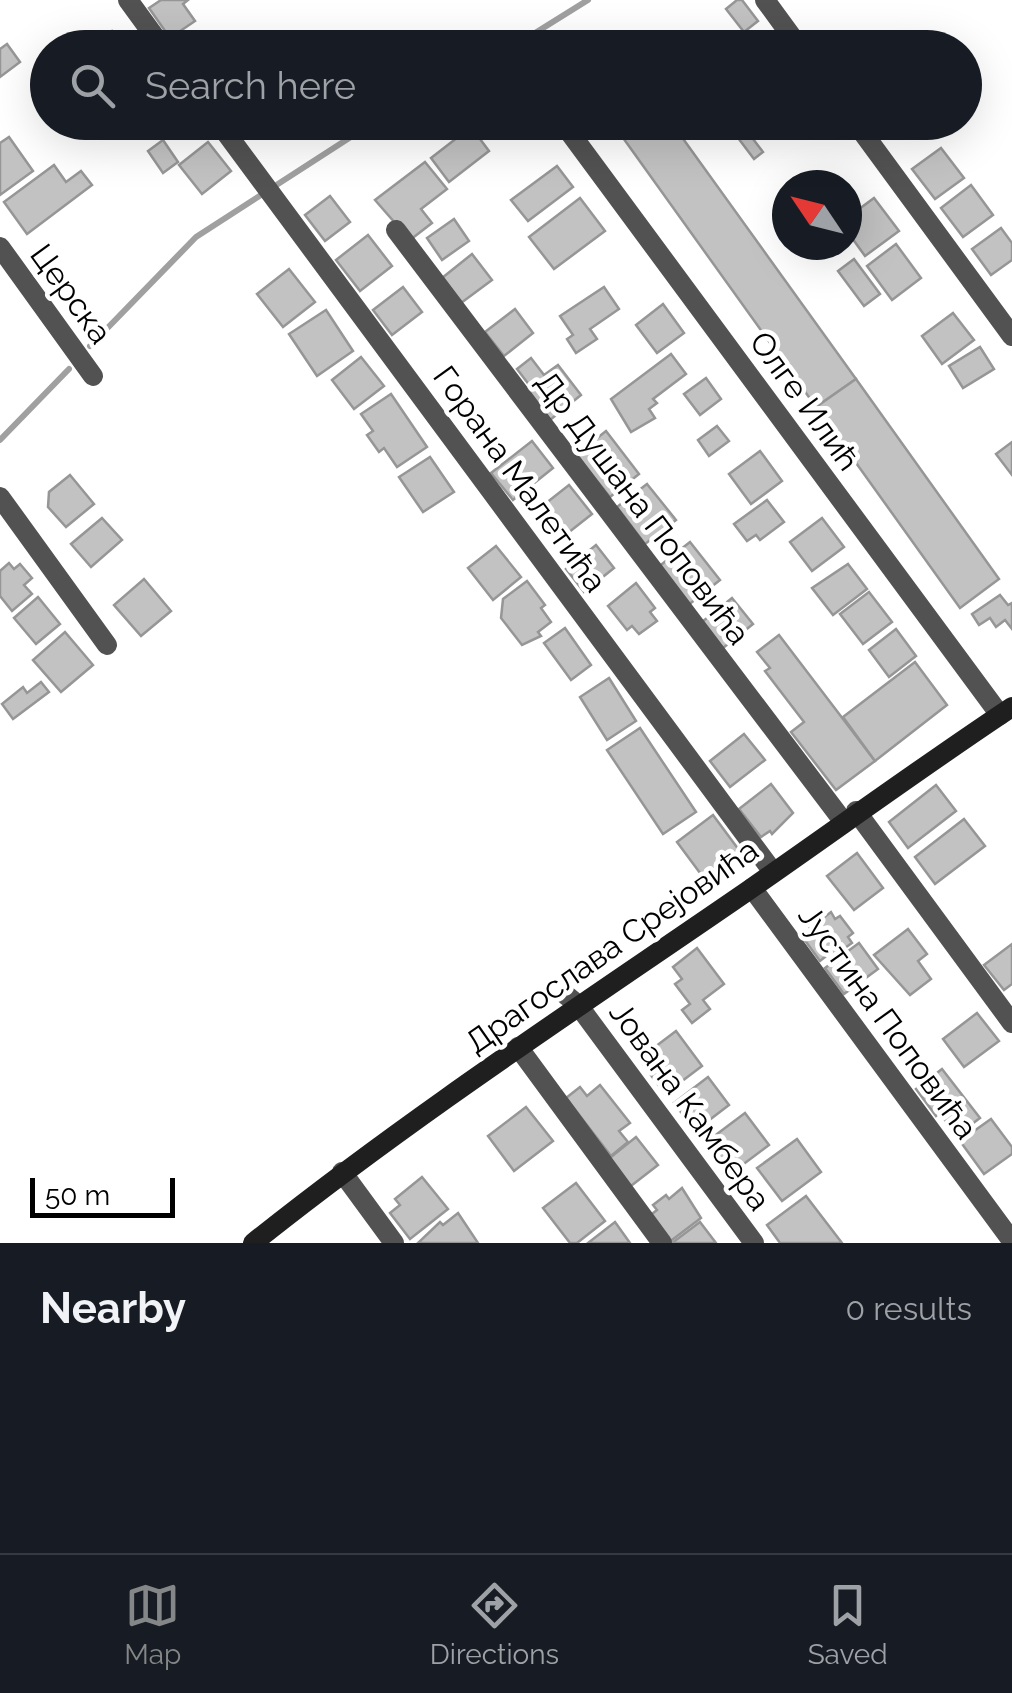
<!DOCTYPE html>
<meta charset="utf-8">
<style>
:root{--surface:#171b24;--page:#242831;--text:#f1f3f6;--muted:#9ea1a6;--line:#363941;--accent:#858687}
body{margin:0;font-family:Raleway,sans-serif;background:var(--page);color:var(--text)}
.compass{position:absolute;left:772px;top:170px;width:90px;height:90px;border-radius:50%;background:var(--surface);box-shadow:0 10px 40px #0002;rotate:305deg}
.scale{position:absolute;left:30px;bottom:25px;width:145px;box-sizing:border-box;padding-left:10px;border:5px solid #000;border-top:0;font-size:28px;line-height:35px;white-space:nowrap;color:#000;-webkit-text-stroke:8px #fff;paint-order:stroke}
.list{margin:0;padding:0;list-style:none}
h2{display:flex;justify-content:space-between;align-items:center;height:130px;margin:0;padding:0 40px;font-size:42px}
h2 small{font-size:32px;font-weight:400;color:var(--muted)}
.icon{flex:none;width:55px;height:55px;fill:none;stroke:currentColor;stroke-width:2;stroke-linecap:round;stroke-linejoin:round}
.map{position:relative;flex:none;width:1012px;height:1243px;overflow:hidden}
.search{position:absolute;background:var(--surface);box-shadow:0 10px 40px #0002;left:30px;right:30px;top:30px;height:110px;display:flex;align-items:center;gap:25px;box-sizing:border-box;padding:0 35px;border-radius:55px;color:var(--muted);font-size:38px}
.sheet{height:310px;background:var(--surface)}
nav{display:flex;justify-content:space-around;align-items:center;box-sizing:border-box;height:140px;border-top:2px solid var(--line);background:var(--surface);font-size:28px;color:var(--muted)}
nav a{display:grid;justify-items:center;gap:5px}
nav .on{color:var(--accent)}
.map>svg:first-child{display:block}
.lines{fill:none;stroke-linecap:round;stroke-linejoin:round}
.stream{stroke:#a0a0a0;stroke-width:6}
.building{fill:#c2c2c2;stroke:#969696;stroke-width:2.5}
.street{stroke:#525252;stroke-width:20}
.secondary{stroke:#1f1f1f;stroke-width:20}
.labels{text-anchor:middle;stroke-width:9;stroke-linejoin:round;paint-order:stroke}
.street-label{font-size:32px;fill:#000;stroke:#fff}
</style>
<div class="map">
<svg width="1012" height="1243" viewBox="0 0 1012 1243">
<rect width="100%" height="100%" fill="#fff"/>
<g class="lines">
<g class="stream">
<polyline points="511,48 588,0"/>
<polyline points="90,346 196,237 374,122"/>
<polyline points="0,440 69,369"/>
</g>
</g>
<g class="building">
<polygon points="161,0 188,0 183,4 195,21 170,38 149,8"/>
<polygon points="737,0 742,0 758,21 744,32 726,9"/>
<polygon points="112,31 125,48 91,48"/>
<polygon points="7,44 20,62 0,77 0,49"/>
<polygon points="151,122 185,122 164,139"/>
<polygon points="638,122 671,122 856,379 816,407 621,135"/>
<polygon points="734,122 740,122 763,152 754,159 729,126"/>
<polygon points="471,127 489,151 449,182 431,158"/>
<polygon points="9,137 33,171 0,195 0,143"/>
<polygon points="163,140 178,162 163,173 148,151"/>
<polygon points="208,142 231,171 202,194 179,165"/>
<polygon points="941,148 964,178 935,199 912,169"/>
<polygon points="425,162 447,189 421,209 432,223 410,240 375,200"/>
<polygon points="54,165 66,182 81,171 92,185 27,234 4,202"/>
<polygon points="557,166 573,187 528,221 511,200"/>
<polygon points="971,185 993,215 963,237 941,208"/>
<polygon points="330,196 350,222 325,241 305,215"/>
<polygon points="580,198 605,231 554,269 529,237"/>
<polygon points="874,198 899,231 865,256 847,231 847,218"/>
<polygon points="454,219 469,241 442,260 427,238"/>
<polygon points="1001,228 1012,243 1012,260 991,275 972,249"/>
<polygon points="368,235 392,266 360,291 336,260"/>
<polygon points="896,244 921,278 892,300 867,266"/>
<polygon points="472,254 492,280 461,303 442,278"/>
<polygon points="854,259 880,294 864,306 838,271"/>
<polygon points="289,269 315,302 283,327 257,294"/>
<polygon points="403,287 422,312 392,335 373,310"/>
<polygon points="604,287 619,309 590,329 597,339 576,353 567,339 573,335 560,316"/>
<polygon points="663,304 684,333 657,353 636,325"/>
<polygon points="515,309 533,333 504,356 485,332"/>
<polygon points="326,310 353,351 317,376 289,334"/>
<polygon points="953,313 974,340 942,364 922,336"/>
<polygon points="980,347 994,369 963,388 949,366"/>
<polygon points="671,354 686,374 653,399 657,403 649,409 655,418 631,432 611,399"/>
<polygon points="361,357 384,386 354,409 332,380"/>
<polygon points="531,358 544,375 558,365 581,395 550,420 526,389 530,386 517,369"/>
<polygon points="706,378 721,399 700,415 684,394"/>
<polygon points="856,379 999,579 960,608 816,407"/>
<polygon points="391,394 427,447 397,467 384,448 379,452 367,435 373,431 361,414"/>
<polygon points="717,426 729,441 709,456 698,440"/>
<polygon points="606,431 639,474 610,497 576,455"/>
<polygon points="532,441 553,468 513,500 491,473"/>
<polygon points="1012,442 1012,475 996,454"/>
<polygon points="760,451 782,481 751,504 729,474"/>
<polygon points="430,457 454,492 423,512 399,477"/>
<polygon points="70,475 94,504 66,527 48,507 49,492"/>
<polygon points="647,484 676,520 645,544 617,507"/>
<polygon points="569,485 592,514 559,540 536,511"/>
<polygon points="767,500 784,522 760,540 756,535 747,541 734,524"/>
<polygon points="102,518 122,540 91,567 71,544"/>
<polygon points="822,518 844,547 812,571 790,542"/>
<polygon points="690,542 720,580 687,606 657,568"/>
<polygon points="596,545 614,568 584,592 566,569"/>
<polygon points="496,546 521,577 493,600 468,568"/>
<polygon points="9,563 14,569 20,564 32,578 24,585 32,594 12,611 0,596 0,571"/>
<polygon points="848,564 867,589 833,615 812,588"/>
<polygon points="144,579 171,611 141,636 114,605"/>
<polygon points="527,581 545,605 541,608 551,622 538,632 541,636 522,645 501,618 503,599"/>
<polygon points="636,583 655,608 650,612 657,621 639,634 632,626 627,630 608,606"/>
<polygon points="869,592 892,622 863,644 840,614"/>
<polygon points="1000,595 1008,605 1012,603 1012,629 1005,620 996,627 990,618 979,625 972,614"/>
<polygon points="38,597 60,624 36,644 14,618"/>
<polygon points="732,598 753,624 723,648 702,622"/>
<polygon points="565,628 591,665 571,680 544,643"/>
<polygon points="896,629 916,656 889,677 869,650"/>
<polygon points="65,632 93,665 61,692 33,660"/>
<polygon points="779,635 875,761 836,790 791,732 804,722 765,671 770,668 757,652"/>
<polygon points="915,662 947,705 875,761 843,717"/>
<polygon points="609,678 636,721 607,740 580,697"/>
<polygon points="41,682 49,692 13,719 2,704 23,687 27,693"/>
<polygon points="640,728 696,812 663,834 607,750"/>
<polygon points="744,734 765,760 730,787 710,761"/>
<polygon points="771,784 793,813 772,834 770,831 761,837 739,809"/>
<polygon points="936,785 956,811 908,848 889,822"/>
<polygon points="713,815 739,850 703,877 677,842"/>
<polygon points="964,819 985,846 935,884 915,857"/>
<polygon points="857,853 883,888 854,910 827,876"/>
<polygon points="831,912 835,919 840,916 853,933 848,937 852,943 832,957 830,953 820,961 804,939 814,932 810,928"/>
<polygon points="908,929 927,954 918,961 931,979 910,995 874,955"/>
<polygon points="859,943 878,969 844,994 825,968"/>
<polygon points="1012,944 1012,984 1004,990 984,965"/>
<polygon points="697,948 724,984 703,1000 710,1009 692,1023 682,1010 690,1004 675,984 682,979 673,967"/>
<polygon points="977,1013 999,1041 964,1067 943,1039"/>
<polygon points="676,1031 702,1066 665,1094 639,1059"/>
<polygon points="942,1069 980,1118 956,1136 940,1113 936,1116 916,1089"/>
<polygon points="708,1077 729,1105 695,1131 674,1103"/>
<polygon points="600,1085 630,1123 619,1131 628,1142 611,1156 566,1098 580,1087 587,1096"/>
<polygon points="526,1107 553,1141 514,1171 488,1136"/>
<polygon points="745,1113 769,1145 729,1175 705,1143"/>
<polygon points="991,1119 1012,1147 1012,1154 984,1174 960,1141"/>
<polygon points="636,1137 658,1165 627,1189 606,1161"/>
<polygon points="797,1139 821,1172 782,1201 757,1168"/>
<polygon points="422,1177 448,1209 410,1239 390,1213 400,1205 395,1199"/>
<polygon points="576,1183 605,1221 577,1243 570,1243 543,1208"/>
<polygon points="682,1188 701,1218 668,1243 648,1217 657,1210 653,1205 666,1195 669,1199"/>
<polygon points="806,1196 842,1243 780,1243 767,1225"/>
<polygon points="458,1213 478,1243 418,1243 440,1222 443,1225"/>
<polygon points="615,1222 630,1243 588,1243"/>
<polygon points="700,1222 716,1243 672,1243"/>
</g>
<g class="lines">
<g class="street">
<polyline points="128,0 163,48"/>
<polyline points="765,0 800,48"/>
<polyline points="218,122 773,872"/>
<polyline points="562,122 1000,715"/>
<polyline points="855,122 1012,336"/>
<polyline points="396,230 843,821"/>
<polyline points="0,247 93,376"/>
<polyline points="0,497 107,645"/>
<polyline points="856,811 1012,1023"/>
<polyline points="752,888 1012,1241"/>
<polyline points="566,995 578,1005 754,1243"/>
<polyline points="518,1047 662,1243"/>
<polyline points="342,1172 394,1243"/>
</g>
<path class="secondary" d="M 253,1243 C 412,1116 582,1005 749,890 C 837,829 923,766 1012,707"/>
</g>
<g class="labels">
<g class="street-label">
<text transform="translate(71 294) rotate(54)" y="11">Церска</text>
<text transform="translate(805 401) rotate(54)" y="11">Олге Илић</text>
<text transform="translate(520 479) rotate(54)" y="11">Горана Малетића</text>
<text transform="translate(643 508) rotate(53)" y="11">Др Душана Поповића</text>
<text transform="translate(612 946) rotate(-35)" y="11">Драгослава Срејовића</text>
<text transform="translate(888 1022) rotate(54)" y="11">Јустина Поповића</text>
<text transform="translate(690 1106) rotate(54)" y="11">Јована Камбера</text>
</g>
</g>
</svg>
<svg class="compass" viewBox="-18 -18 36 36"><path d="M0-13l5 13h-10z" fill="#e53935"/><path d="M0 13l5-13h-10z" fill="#9ea1a6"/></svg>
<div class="scale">50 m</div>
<div class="search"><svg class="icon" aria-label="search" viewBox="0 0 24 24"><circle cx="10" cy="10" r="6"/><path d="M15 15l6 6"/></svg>Search here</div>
</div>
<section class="sheet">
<h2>Nearby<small>0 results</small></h2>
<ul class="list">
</ul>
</section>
<nav>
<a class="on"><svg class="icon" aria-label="map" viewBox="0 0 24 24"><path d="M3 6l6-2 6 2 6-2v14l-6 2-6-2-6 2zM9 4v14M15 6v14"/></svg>Map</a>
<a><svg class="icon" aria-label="directions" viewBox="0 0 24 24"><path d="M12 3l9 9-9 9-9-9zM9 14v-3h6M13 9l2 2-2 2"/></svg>Directions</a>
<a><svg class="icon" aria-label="saved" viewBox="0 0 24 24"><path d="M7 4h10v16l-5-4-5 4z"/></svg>Saved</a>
</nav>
